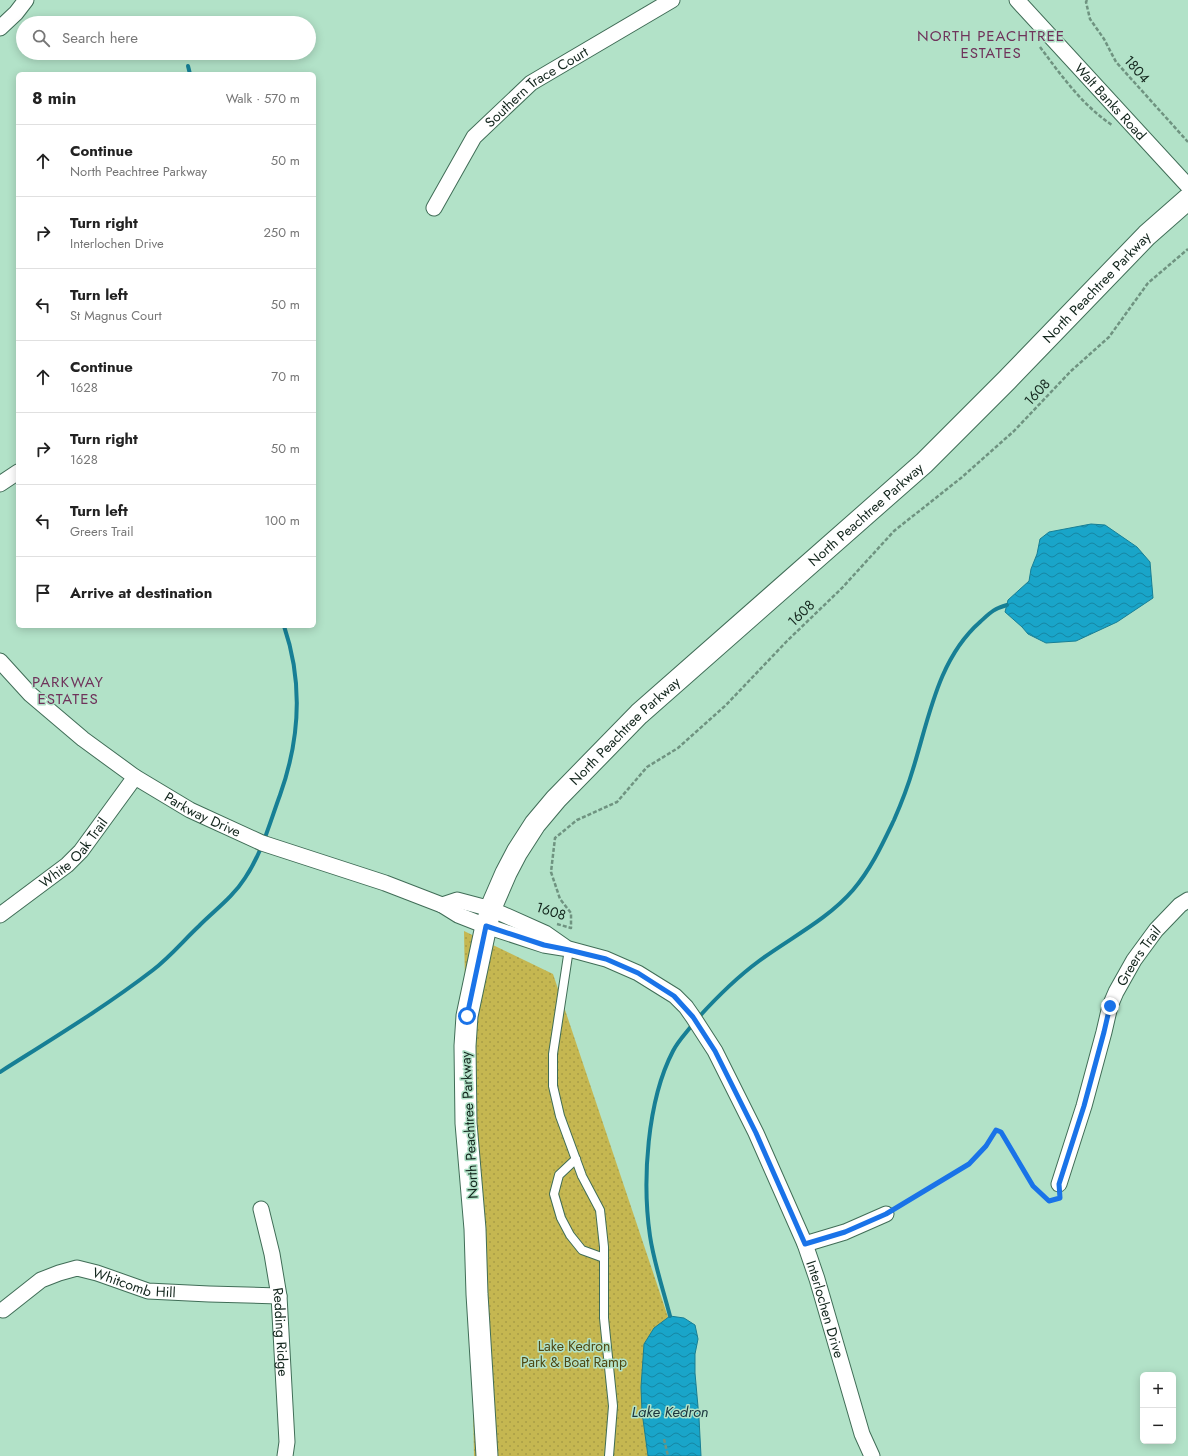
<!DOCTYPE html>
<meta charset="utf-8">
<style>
:root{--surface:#fff;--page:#f6f6f6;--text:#222;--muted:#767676;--line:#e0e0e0}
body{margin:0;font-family:Jost,sans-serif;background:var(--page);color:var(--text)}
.controls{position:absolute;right:12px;bottom:12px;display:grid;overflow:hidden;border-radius:6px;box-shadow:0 2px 10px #0003}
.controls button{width:36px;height:36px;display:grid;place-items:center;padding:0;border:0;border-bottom:1px solid var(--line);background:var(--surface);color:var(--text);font:20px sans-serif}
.stop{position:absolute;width:12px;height:12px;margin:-9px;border:3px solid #1a73e8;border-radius:50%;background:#fff}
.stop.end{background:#1a73e8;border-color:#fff;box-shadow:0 1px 4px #0008}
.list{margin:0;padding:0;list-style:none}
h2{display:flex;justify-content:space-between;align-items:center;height:52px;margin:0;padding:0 16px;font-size:17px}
h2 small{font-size:13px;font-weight:400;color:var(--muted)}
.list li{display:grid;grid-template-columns:26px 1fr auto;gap:12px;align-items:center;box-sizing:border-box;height:72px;padding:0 16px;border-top:1px solid var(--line)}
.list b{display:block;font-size:15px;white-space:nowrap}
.list p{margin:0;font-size:13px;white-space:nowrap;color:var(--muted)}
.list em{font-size:13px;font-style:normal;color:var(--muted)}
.icon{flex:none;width:22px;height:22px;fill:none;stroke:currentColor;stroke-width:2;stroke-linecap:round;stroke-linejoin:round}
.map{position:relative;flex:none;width:1188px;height:1456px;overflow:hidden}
.search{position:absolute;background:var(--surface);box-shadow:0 2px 10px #0003;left:16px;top:16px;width:300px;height:44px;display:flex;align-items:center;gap:10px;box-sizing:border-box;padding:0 14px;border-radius:22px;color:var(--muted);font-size:15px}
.panel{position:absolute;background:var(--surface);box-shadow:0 2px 10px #0003;left:16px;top:72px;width:300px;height:556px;border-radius:6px}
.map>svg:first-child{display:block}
.green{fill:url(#green-dots)}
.water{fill:url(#water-waves);stroke:#177f95}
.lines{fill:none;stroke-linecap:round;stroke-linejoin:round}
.stream{stroke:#177f95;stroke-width:4}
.lane-casing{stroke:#406d57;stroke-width:10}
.street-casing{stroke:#406d57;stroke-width:17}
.secondary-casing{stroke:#406d57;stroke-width:23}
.path{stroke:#6f9380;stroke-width:2.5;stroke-dasharray:4 2;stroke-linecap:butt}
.lane{stroke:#fff;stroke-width:8}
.street{stroke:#fff;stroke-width:15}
.secondary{stroke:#fff;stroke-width:21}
.route{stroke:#1a73e8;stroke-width:5}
.labels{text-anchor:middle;stroke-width:3;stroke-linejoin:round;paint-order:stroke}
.street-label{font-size:14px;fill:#13261d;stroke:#b2e2c8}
.park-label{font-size:14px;fill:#4e4711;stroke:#b2e2c8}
.neighbourhood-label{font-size:15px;letter-spacing:1px;fill:#6f335b;stroke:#b2e2c8}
.water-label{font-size:15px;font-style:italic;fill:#1c363f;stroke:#b2e2c8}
</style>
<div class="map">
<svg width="1188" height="1456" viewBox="0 0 1188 1456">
<defs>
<pattern id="green-dots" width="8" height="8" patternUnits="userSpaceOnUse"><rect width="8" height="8" fill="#c5b751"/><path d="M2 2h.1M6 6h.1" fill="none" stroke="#a89d46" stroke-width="1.8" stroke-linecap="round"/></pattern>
<pattern id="water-waves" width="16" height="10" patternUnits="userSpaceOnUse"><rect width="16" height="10" fill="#19a5c9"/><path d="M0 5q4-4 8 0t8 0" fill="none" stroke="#1586a3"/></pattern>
</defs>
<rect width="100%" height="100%" fill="#b2e2c8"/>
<polygon class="green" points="464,931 553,974 676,1341 688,1456 474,1456"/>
<g class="water">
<polygon points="1091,524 1105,525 1137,547 1150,562 1153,598 1117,622 1076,641 1046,643 1028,634 1022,627 1005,612 1008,600 1029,581 1031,569 1037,554 1040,539 1049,532"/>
<polygon points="670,1316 684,1318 695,1325 698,1339 695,1354 695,1373 699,1418 701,1456 648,1456 642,1412 641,1387 644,1344 654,1328"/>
</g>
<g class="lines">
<g class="stream">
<polyline points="188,66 190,74"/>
<path d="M 697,1019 C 716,998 736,978 759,961 C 790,938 827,920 853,890 C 871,869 882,845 894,820 C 901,804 908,786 913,769 C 929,718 938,659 980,622 C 990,613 993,609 1007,605"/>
<path d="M 0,1072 C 52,1039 105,1007 153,970 C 170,957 184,940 199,926 C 215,910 233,897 245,878 C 262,853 270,822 280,795 C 300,739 303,682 284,626"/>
<path d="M 670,1316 C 663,1289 654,1263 650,1236 C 642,1181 647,1101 673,1051 C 678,1041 686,1033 693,1024"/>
</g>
<g class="lane-casing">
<g id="lane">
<polyline points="569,949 553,1054 553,1086 560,1116 582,1176 600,1210 604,1247 604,1318 613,1406 609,1456"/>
<polyline points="576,1159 559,1175 554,1194 561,1218 570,1235 582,1250 604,1258"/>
</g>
</g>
<g class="street-casing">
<g id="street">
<path id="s1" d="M 1017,0 L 1188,186"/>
<polyline points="0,28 16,13 26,0"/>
<path id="s2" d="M 434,208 L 474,137 L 531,83 L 672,0"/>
<polyline points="0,484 18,472"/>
<path id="s3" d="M 0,661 L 30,694 L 83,739 L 135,777 L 190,810 L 262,843 L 385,883 L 442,905 L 458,915 L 486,926 L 544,945 L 569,949 L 606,959 L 638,973 L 675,996 L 686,1007 L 693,1017 L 715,1051 L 756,1133 L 805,1244 L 817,1279 L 862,1434 L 872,1456"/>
<polyline points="442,905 457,900 491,909 545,933 565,947"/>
<path id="s4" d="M 0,915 L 67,865 L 81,851 L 135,777"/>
<path id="s5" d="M 1059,1184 L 1084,1106 L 1104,1032 L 1110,1006 L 1116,992 L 1134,960 L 1156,930 L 1180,905 L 1188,900"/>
<path id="s6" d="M 261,1209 L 272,1254 L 279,1296 L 287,1442 L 285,1456"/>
<polyline points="805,1244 845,1232 886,1214"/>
<path id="s7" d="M 3,1310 L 41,1280 L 59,1273 L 77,1268 L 97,1273 L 148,1291 L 209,1294 L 279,1296"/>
</g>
</g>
<g class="secondary-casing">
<g id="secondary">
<path id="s8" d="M 487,1456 L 477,1294 L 475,1229 L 466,1123 L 465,1046 L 467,1016 L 486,926 L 493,903 L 506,873 L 517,852 L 535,824 L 556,799 L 639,714 L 924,463 L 1007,380 L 1147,235 L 1188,199"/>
</g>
</g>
<g class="path">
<polyline points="1087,0 1086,2 1090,19 1104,39 1116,62 1188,142"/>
<path d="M 1040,47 C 1061,75 1082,105 1112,125"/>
<polyline points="557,924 571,928 571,913 560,899 551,872 555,838 577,820 617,802 647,767 678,748 726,705 787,641 842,588 894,531 961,478 1014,431 1071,371 1109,337 1148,283 1188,249"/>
<polyline points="897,1207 969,1164 986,1146 996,1130 1001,1132 1033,1186 1049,1201 1059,1198"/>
<polyline points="664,1439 668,1456"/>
</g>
<use href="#lane" class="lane"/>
<use href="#street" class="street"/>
<use href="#secondary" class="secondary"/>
</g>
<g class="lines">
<polyline class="route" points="467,1016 486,926 544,945 569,950 606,959 638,973 674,996 693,1017 715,1051 756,1133 805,1244 845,1232 886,1214 969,1164 986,1146 996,1130 1001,1132 1033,1186 1049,1201 1060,1198 1059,1184 1084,1106 1104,1032 1110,1006"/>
</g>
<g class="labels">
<g class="street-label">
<text transform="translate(1137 69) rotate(49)" y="5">1804</text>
<text dy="5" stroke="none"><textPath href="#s2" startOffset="162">Southern Trace Court</textPath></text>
<text dy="5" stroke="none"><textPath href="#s1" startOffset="138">Walt Banks Road</textPath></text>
<text dy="5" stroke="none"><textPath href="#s8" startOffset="1424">North Peachtree Parkway</textPath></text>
<text transform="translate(1037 392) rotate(-47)" y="5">1608</text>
<text dy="5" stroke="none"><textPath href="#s8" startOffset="1100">North Peachtree Parkway</textPath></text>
<text transform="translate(801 613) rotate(-44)" y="5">1608</text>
<text dy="5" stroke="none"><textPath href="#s8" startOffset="776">North Peachtree Parkway</textPath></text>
<text dy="5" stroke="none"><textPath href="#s3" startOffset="256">Parkway Drive</textPath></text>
<text dy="5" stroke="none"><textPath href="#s4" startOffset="97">White Oak Trail</textPath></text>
<text transform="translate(551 911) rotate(18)" y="5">1608</text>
<text dy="5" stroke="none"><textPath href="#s5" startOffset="243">Greers Trail</textPath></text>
<text transform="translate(469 1125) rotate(-93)" y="5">North Peachtree Parkway</text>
<text dy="5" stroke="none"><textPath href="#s7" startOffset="146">Whitcomb Hill</textPath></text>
<text dy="5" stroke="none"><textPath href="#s3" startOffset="1114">Interlochen Drive</textPath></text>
<text dy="5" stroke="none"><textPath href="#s6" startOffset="125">Redding Ridge</textPath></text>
</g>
<g class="park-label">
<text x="574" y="1351">Lake Kedron<tspan x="574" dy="16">Park &amp; Boat Ramp</tspan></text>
</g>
<g class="neighbourhood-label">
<text x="991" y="41">NORTH PEACHTREE<tspan x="991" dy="17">ESTATES</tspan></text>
<text x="68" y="687">PARKWAY<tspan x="68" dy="17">ESTATES</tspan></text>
</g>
<g class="water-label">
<text x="670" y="1417">Lake Kedron</text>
</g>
</g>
</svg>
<div class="controls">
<button>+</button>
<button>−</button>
</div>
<div class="stop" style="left:467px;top:1016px"></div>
<div class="stop end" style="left:1110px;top:1006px"></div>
<div class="search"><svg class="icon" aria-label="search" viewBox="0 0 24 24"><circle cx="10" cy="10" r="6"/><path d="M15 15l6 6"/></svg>Search here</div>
<section class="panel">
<h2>8 min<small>Walk · 570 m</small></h2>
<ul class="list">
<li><svg class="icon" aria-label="ahead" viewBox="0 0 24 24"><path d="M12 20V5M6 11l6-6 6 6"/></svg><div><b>Continue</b><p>North Peachtree Parkway</p></div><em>50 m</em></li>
<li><svg class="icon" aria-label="right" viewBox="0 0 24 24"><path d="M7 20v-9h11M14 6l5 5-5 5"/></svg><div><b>Turn right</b><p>Interlochen Drive</p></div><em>250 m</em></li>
<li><svg class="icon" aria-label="left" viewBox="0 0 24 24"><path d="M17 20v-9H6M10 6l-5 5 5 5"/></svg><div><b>Turn left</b><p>St Magnus Court</p></div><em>50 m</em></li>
<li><svg class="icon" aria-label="ahead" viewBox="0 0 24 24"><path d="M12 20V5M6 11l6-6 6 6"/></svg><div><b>Continue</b><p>1628</p></div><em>70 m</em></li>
<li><svg class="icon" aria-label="right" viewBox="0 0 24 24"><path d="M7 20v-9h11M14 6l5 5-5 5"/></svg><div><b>Turn right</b><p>1628</p></div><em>50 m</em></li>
<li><svg class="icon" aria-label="left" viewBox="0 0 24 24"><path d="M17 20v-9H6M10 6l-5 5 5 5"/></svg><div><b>Turn left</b><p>Greers Trail</p></div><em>100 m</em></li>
<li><svg class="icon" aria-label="arrive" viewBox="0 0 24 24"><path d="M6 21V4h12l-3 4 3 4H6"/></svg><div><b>Arrive at destination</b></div></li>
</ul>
</section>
</div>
